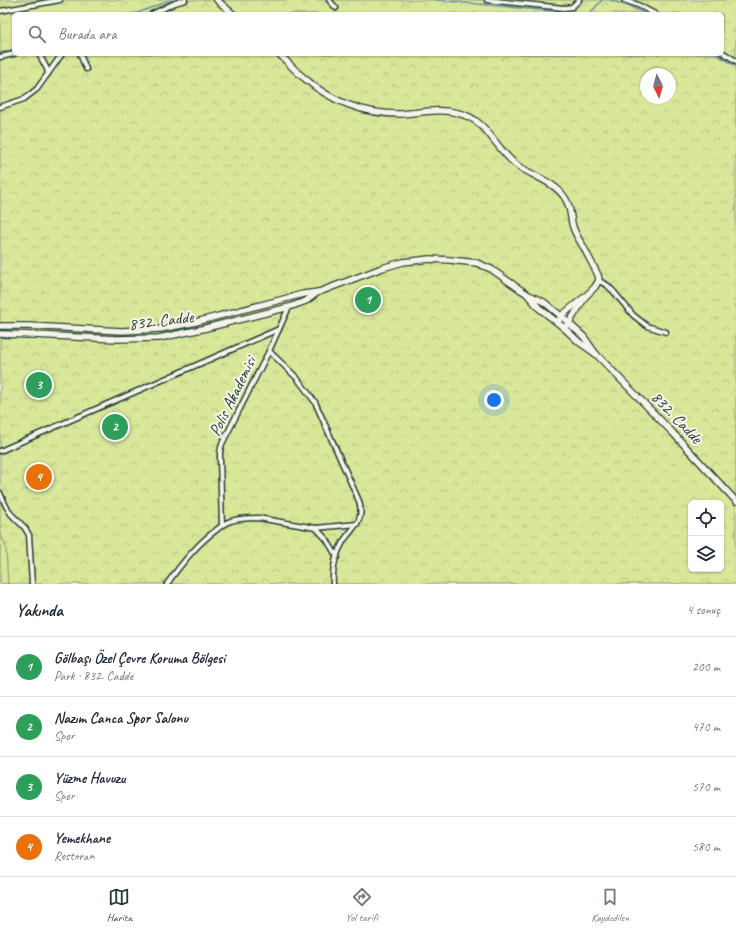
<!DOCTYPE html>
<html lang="tr">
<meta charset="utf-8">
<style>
:root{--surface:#fff;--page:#f6f6f7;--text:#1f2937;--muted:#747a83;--line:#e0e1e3;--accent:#1f3d34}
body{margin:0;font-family:Caveat,sans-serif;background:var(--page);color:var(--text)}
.controls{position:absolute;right:12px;bottom:12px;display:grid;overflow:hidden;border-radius:6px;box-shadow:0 1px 3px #0004}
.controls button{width:36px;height:36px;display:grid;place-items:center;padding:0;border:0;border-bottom:1px solid var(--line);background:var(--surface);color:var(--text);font:20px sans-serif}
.compass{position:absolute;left:640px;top:68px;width:36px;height:36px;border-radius:50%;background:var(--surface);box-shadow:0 1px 3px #0004;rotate:174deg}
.you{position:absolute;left:494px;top:400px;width:14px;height:14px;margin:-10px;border:3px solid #fff;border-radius:50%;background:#1a73e8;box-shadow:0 0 0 6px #1a73e833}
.badge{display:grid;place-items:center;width:26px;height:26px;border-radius:50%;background:var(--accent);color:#fff;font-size:13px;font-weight:700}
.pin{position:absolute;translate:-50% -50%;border:2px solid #fff;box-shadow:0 1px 4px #0006}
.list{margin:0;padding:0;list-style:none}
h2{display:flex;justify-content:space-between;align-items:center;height:52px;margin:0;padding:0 16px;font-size:17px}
h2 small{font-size:13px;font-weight:400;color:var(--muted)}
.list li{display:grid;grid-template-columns:26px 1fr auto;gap:12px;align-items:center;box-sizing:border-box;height:60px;padding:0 16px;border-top:1px solid var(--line)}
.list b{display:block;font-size:15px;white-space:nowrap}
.list p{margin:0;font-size:13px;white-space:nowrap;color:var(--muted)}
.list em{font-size:13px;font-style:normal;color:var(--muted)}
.icon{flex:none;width:22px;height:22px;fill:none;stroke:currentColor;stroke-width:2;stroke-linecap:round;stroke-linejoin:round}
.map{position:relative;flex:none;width:736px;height:584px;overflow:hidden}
.search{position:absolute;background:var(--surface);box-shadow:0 1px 3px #0004;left:12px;right:12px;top:12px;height:44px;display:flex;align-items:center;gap:10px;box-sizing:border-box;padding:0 14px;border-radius:6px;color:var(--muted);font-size:15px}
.sheet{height:292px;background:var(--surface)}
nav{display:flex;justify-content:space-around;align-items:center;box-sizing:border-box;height:56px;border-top:1px solid var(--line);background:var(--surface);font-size:11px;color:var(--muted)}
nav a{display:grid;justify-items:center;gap:2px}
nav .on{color:var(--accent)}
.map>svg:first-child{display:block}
.park{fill:url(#park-crowns);stroke:#7c9267;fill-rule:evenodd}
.pitch{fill:#d9e79a;stroke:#7c9267}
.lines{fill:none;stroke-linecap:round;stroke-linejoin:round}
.stream{stroke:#6991a8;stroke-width:1.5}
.minor-casing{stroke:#1f3d34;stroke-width:7}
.tertiary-casing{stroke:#1f3d34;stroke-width:8}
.minor{stroke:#f7f3e8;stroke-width:4}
.tertiary{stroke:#f7f3e8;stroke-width:5.5}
.labels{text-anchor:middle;stroke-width:4;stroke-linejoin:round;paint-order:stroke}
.street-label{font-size:17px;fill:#1f3d34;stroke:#f7f3e8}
</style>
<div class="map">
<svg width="736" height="584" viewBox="0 0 736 584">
<defs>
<pattern id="park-crowns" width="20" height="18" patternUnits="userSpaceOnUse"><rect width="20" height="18" fill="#d9e79a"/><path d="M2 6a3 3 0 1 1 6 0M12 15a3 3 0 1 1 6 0" fill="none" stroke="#bac785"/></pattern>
</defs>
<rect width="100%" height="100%" fill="#f7f3e8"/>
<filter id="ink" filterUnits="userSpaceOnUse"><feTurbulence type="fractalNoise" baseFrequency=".025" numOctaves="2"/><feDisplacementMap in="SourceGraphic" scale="8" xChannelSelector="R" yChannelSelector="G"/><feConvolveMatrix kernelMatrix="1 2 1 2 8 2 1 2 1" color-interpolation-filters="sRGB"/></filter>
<g filter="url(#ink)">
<path class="park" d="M 0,0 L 736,0 L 736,584 L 0,584 ZM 14,14 L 722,14 L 722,54 L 14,54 ZM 646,74 L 670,74 L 670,98 L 646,98 ZM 691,503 L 721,503 L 721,569 L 691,569 Z"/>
<polygon class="pitch" points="0,534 5,543 6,548 8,584 0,584"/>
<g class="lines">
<g class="stream">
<polyline points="436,0 582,14"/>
<polyline points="610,0 631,7 645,14"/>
<polyline points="135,14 171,0"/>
<polyline points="587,14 592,11 602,0"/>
<polyline points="0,53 14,49"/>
<polyline points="716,54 736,66"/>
</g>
<g class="minor-casing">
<g id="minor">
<polyline points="329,0 336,8"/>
<polyline points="487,0 564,8 572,7 579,0"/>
<polyline points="624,0 638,5 655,14"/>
<polyline points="0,11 60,0"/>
<polyline points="152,14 175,3 185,0"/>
<polyline points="722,52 736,61"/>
<polyline points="39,54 47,69 48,74"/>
<polyline points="80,54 86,69"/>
<polyline points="0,57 14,54"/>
<polyline points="0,107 24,99 37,89 62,54"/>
<polyline points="599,281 607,285 614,292 633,315 647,326 666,332"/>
<path d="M 269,351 L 297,378 L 315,402 L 359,501 C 365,522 353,526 343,542 C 336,554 332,570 333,584"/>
<polyline points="0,451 279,329"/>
<polyline points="0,493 6,506 11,514 25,528 29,535 32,584"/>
<polyline points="222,525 220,459 220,452 222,444 269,351 289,307"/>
<polyline points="316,528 327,540 337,557"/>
<path d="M 167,584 C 181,564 196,545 215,531 C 219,528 223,524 228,522 C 237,518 248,518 258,518 L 316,528 L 357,524"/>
</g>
</g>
<g class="tertiary-casing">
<g id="tertiary">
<polyline points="217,0 233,14"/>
<path d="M 279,54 C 287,61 294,70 303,77 C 330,101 364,114 400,114 C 419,113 439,108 458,113 C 489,120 494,149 518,166 C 533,176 555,182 565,198 C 571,206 570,217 573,227 C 575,233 579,240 583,246 C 588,256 593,265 598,275 L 599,280 L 595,287 L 587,295 L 561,316 L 558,322"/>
<polyline points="529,295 544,302 561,316 584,337 596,354 673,433 736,501"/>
<polyline points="567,325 569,323 584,299"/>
<polyline points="0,326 28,326 122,331 160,329 192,323 303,294 319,292 382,268 403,262 430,259 450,260 477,263 491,269 521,290 526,293 539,308 563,327 579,342 596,354"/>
<polyline points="0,334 33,335 117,339 159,338 202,329 289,307 306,301 318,292"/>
</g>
</g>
<use href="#minor" class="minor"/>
<use href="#tertiary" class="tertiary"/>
</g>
</g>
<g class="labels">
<g class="street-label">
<text transform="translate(161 320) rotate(-7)" y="6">832. Cadde</text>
<text transform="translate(232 396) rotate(-64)" y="6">Polis Akademisi</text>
<text transform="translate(677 417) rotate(46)" y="6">832. Cadde</text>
</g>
</g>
</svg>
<div class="controls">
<button><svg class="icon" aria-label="locate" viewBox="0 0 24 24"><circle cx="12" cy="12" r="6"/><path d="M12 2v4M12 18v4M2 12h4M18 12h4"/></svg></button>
<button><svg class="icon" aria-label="layers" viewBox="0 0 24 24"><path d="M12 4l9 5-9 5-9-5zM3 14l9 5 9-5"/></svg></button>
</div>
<svg class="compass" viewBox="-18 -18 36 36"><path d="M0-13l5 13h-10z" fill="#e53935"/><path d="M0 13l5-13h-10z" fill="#747a83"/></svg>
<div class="you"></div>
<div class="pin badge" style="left:368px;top:300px;background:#2e9e5b">1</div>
<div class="pin badge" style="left:115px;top:427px;background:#2e9e5b">2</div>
<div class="pin badge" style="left:39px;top:385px;background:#2e9e5b">3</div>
<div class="pin badge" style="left:39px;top:477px;background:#e8710a">4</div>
<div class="search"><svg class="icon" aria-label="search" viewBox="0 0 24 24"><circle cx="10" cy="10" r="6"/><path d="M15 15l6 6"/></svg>Burada ara</div>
</div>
<section class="sheet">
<h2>Yakında<small>4 sonuç</small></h2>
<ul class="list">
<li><span class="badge" style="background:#2e9e5b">1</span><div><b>Gölbaşı Özel Çevre Koruma Bölgesi</b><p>Park · 832. Cadde</p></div><em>200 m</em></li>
<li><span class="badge" style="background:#2e9e5b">2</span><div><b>Nazım Canca Spor Salonu</b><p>Spor</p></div><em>470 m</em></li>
<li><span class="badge" style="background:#2e9e5b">3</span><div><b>Yüzme Havuzu</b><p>Spor</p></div><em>570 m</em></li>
<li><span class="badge" style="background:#e8710a">4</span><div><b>Yemekhane</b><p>Restoran</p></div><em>580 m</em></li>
</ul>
</section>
<nav>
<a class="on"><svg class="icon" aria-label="map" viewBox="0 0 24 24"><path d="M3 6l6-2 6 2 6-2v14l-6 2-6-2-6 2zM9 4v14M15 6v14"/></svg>Harita</a>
<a><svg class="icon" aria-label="directions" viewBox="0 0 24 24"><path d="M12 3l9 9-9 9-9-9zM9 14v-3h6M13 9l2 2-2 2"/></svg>Yol tarifi</a>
<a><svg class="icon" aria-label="saved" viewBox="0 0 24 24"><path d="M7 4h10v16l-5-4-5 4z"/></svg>Kaydedilen</a>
</nav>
